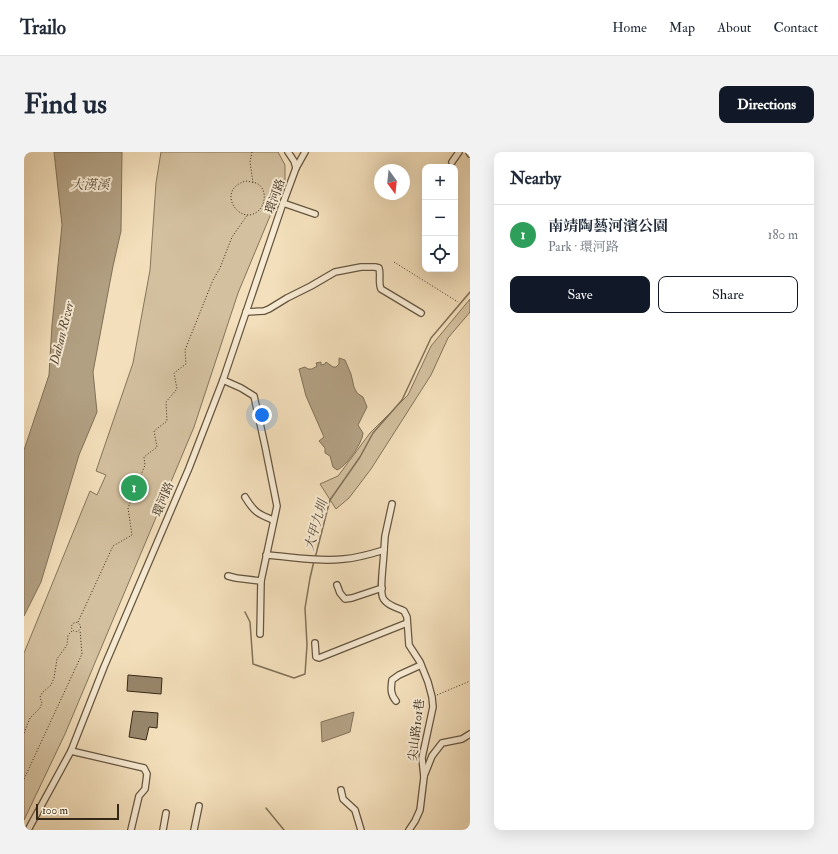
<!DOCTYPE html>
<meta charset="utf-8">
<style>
:root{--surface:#fff;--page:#f2f2f3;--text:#1f2937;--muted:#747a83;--line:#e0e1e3;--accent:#111827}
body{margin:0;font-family:"IM FELL Double Pica","Noto Serif TC",serif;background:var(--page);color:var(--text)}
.controls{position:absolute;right:12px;top:12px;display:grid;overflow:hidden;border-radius:8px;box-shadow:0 4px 16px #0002}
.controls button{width:36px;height:36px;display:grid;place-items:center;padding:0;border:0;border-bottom:1px solid var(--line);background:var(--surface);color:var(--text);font:20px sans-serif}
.compass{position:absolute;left:350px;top:12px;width:36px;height:36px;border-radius:50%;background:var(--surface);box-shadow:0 4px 16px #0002;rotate:165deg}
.scale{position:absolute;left:12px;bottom:10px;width:83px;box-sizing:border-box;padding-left:4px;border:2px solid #352716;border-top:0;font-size:11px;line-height:14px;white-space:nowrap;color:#352716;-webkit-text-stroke:3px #f7ead3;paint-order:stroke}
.you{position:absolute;left:238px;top:263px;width:14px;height:14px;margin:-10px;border:3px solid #fff;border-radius:50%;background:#1a73e8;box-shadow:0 0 0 6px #1a73e833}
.badge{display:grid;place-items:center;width:26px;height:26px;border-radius:50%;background:var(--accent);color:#fff;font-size:13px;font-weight:700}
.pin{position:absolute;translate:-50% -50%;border:2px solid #fff;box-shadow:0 1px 4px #0006}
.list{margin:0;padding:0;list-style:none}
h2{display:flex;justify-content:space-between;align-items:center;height:52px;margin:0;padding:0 16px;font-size:17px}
h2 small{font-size:13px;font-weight:400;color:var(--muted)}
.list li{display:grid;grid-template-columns:26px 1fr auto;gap:12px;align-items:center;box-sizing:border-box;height:60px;padding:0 16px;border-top:1px solid var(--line)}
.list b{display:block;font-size:15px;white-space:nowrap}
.list p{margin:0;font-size:13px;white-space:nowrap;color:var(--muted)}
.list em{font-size:13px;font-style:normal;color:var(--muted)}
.actions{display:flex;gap:8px;padding:12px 16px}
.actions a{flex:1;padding:9px 0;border:1px solid var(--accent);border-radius:8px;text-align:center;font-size:14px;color:var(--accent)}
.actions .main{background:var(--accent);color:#fff}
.icon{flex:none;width:22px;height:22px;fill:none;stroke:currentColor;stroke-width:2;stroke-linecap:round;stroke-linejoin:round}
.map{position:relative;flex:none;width:446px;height:678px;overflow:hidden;border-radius:8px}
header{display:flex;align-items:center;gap:24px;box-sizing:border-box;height:56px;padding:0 20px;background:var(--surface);border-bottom:1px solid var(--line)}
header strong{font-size:19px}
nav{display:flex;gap:22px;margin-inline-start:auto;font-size:14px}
.intro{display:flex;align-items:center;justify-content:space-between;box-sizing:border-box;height:96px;padding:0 24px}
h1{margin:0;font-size:28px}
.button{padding:10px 18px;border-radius:8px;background:var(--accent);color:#fff;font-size:14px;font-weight:700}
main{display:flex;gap:24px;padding:0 24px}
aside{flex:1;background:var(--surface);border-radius:8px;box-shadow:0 4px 16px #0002}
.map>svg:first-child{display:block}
.green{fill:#d3c09f;stroke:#84745a}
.water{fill:#b2a083;stroke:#807057}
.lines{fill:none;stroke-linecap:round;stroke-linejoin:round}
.stream{stroke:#807057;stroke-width:1.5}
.building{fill:#98876c;stroke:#352716}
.minor-casing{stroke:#64553f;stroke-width:8}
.path{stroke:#352716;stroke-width:1;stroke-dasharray:1 2;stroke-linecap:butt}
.minor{stroke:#f7ead3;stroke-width:5.5}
.labels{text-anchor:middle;stroke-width:4;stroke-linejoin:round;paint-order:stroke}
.street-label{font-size:12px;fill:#352716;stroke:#f7ead3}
.water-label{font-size:13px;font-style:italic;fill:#5a4b37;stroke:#f7ead3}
</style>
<header>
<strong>Trailo</strong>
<nav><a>Home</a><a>Map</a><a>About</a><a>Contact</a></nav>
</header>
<div class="intro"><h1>Find us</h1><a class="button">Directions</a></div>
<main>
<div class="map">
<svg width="446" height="678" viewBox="0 0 446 678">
<rect width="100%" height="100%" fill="#f3dfbb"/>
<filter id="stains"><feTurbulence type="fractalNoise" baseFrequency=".005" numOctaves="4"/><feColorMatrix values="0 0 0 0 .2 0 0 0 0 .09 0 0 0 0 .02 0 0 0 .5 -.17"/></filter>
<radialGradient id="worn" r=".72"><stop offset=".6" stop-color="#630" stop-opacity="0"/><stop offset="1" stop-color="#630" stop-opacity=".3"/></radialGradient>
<g class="green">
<polygon points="137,0 254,0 261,13 261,28 214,141 170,275 41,582 0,668 0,501 66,339 73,343 82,323 72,319 109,211 126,118 132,31"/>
<polygon points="446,147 446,160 424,186 407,223 347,317 325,346 312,357 296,332 314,324 346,281 384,243 407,194"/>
</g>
<g class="water">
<polygon points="30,0 98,0 97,79 89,114 69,220 73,260 55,303 17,430 0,464 0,298 25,223 28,173 38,73"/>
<path d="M 315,206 L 321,208 L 327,222 L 330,235 L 333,241 L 339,245 L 343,255 L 334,273 L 339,281 C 339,290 322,315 313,318 L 309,315 L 306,304 L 301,301 L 301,296 L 295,289 L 300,285 L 282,244 L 275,217 L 281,215 L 284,217 L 288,217 L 293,214 L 292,211 L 297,210 L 297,213 L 301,212 L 302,210 L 309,215 L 312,215 L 315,212 Z"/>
<polygon points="330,560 326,580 298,590 297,570"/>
</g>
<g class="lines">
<g class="stream">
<polyline points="291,406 306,348 336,305 349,281 378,248 407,186 446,140"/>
<polyline points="221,460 226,470 229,512 270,526 281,522 283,493 281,456 286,426 290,409"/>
<polyline points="242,656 260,678"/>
</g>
</g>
<g class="building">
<polygon points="104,523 138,526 137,542 103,539"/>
<polygon points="109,559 134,561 133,576 125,575 122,588 105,585"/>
</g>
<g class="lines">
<g class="minor-casing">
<g id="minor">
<polyline points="445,0 446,2"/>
<polyline points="428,10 435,0"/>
<polyline points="272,16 281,0"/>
<polyline points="259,51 291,62"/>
<path d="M 222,160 L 240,159 L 245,157 L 263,146 L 287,134 L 311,120 L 337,115 L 351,115 L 355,116 C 357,123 354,131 357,137 L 397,161"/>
<polyline points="199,228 217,236 230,244 241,294 253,354 237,429 236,482"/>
<path d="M 221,345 C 230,360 234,362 249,368"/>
<polyline points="360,398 361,384 368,352"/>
<path d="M 242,403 C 268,405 295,410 320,407 C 334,406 347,402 360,398 C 360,408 355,439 359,446 C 362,453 374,456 380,459 L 383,465 L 385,493 L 396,510 L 404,530 L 408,545 L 409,555 L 398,606 L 400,625 L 396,658 L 391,669 L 385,678"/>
<polyline points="204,424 212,426 237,429"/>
<polyline points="313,433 316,441 321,447 328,446 358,436"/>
<polyline points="291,491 292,505 295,506 383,471"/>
<path d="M 372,549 C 366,542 367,536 368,528 L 375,523 L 397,513"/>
<polyline points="47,599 120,616 123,622 121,637 115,644 107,678"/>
<polyline points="400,624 408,604 418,591 438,587 446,582"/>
<polyline points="317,638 319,647 331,658 337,678"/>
<polyline points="4,678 47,599 80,515 165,316 199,228 259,51 272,16 270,9 264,0"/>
<polyline points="139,678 142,661"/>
<polyline points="170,678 175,654"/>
</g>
</g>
<g class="path">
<polyline points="228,0 226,10 229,31"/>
<path d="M 222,29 C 226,30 231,30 234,32 C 242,37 242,50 236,57 C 218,78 189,38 222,29 Z"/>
<polyline points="370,110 434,150"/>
<polyline points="54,470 89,394 108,383 104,356 121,313 120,305 133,295 130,279 143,269 142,250 153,237 150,221 162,212 161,198 189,128 196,116 208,85 224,62"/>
<circle cx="52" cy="475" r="4.5"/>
<polyline points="413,543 446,529"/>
<polyline points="0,581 6,566 16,556 18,551 16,545 18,541 27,533 30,526 33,507 43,493 44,483 49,478"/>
<polyline points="0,627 58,502 56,478"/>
</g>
<use href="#minor" class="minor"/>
</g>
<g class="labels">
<g class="street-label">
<text transform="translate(251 44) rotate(-70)" y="4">環河路</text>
<text transform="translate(139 347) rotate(-67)" y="4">環河路</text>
<text transform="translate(392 578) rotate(-83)" y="4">尖山路101巷</text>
</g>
<g class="water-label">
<text x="66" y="37">大漢溪</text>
<text transform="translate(37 181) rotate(-76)" y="5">Dahan River</text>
<text transform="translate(291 373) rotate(-74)" y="5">大甲九圳</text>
</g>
</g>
<rect width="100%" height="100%" filter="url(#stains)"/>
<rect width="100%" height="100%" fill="url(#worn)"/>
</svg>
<div class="controls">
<button>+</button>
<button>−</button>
<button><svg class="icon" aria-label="locate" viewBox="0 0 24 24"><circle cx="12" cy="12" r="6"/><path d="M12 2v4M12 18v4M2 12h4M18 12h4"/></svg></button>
</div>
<svg class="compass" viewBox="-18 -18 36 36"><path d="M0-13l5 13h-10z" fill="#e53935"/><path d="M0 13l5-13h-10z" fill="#747a83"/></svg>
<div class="scale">100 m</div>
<div class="you"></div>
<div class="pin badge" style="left:110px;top:336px;background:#2e9e5b">1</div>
</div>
<aside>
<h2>Nearby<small></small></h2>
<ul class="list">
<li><span class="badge" style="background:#2e9e5b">1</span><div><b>南靖陶藝河濱公園</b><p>Park · 環河路</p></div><em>180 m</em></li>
</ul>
<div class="actions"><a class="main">Save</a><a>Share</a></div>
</aside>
</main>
